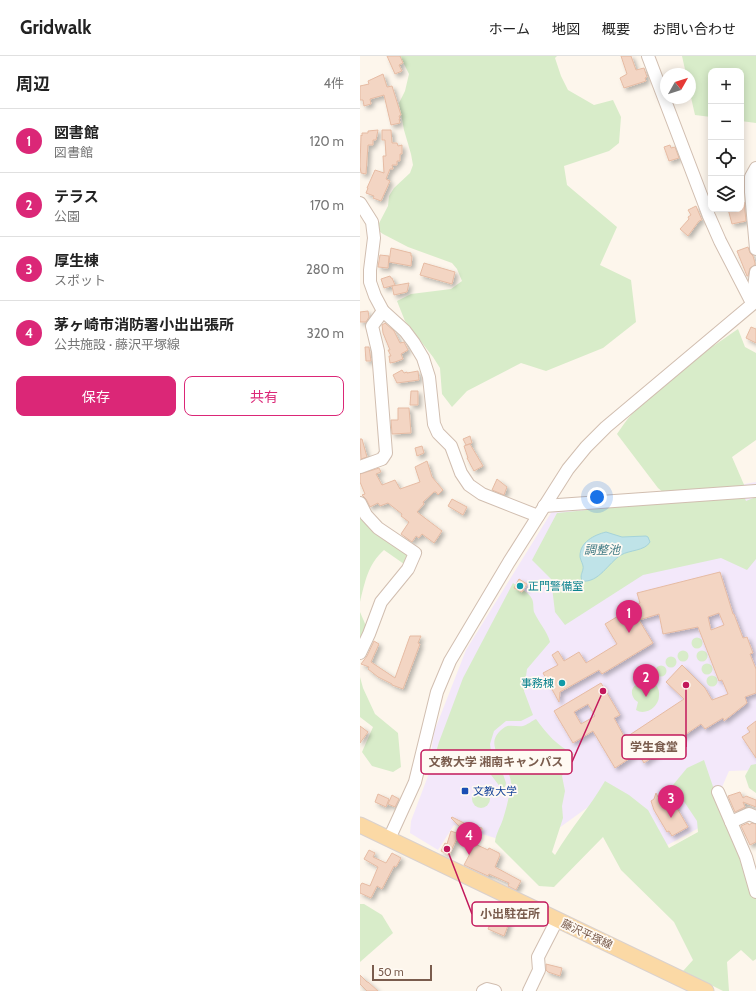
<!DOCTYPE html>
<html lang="ja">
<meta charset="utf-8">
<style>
:root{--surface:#fff;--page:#f2f2f2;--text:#222;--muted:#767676;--line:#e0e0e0;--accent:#db2777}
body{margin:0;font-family:Cabin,"Noto Sans JP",sans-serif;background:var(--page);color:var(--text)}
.controls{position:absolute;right:12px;top:12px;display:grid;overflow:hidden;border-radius:8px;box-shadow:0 2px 10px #0003}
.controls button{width:36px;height:36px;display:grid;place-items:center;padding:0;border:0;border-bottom:1px solid var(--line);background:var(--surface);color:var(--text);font:20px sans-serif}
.compass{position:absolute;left:300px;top:12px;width:36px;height:36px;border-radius:50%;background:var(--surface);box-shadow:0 2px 10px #0003;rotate:51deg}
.scale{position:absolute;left:12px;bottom:10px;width:60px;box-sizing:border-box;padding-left:4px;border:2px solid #7a5c4d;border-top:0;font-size:11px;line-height:14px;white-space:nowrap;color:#7a5c4d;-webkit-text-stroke:3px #fffaf3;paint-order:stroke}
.you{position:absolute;left:237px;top:441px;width:14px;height:14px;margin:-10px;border:3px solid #fff;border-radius:50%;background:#1a73e8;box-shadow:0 0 0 6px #1a73e833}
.badge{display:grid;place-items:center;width:26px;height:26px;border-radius:50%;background:var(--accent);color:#fff;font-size:13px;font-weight:700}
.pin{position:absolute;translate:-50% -33px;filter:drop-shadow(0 1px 2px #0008)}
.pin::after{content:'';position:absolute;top:21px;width:14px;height:12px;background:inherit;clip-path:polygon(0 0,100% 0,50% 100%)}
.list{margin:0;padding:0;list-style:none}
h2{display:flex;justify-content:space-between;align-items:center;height:52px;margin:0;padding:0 16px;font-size:17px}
h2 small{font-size:13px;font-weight:400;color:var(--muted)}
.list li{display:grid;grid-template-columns:26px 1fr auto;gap:12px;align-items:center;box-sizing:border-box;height:64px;padding:0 16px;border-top:1px solid var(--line)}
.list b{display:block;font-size:15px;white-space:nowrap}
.list p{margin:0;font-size:13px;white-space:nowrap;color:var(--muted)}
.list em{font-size:13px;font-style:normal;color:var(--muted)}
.actions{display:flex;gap:8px;padding:12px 16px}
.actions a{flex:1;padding:9px 0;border:1px solid var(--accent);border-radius:8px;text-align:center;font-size:14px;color:var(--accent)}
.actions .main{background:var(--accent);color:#fff}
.icon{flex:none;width:22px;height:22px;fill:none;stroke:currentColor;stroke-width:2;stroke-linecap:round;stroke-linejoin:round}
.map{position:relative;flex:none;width:396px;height:935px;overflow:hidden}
header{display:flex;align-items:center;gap:24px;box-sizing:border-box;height:56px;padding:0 20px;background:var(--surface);border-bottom:1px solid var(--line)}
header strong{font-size:19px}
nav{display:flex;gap:22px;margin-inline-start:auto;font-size:14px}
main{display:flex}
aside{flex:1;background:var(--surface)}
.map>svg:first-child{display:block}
.education{fill:#f3e8fa}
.green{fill:#d8ecc9}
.water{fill:#bfe3e8;stroke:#a5d3da}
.building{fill:#f3d5c3;stroke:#e6bba3;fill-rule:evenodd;filter:url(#shadow)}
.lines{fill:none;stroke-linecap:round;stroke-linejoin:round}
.minor-casing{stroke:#d1beb0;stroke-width:14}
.major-casing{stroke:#dad1cd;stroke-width:17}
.minor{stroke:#fff;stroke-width:12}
.major{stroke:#fbd9a5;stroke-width:15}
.culture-dot{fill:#0f9aa8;stroke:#fffaf3;stroke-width:1.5}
.transit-dot{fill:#1a4fb4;stroke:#fffaf3;stroke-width:1.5}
.labels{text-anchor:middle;stroke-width:3.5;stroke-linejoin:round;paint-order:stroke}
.culture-label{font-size:11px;fill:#0d838f;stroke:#fffaf3;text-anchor:start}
.transit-label{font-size:11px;fill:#164399;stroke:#fffaf3;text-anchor:start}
.street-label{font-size:11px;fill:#7a5c4d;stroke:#fffaf3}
.water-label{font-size:12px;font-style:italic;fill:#437c86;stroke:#fffaf3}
.leader{fill:none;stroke:#c2185b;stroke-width:1.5}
.callout-dot{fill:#c2185b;stroke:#fffaf3;stroke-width:1.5}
.callout{fill:#fffaf3;stroke:#c2185b;stroke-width:1.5}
.callout-label{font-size:12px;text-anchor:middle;font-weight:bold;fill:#7a5c4d}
</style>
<header>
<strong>Gridwalk</strong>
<nav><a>ホーム</a><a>地図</a><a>概要</a><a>お問い合わせ</a></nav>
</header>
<main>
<aside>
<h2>周辺<small>4件</small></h2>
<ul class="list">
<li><span class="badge">1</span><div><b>図書館</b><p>図書館</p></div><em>120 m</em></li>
<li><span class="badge">2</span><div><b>テラス</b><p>公園</p></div><em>170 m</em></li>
<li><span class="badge">3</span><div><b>厚生棟</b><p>スポット</p></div><em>280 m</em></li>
<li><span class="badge">4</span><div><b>茅ヶ崎市消防署小出出張所</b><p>公共施設 · 藤沢平塚線</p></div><em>320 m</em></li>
</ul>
<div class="actions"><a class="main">保存</a><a>共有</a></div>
</aside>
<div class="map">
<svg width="396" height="935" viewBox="0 0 396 935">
<defs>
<filter id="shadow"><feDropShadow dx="3" dy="3" stdDeviation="2" flood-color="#0004"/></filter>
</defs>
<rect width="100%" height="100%" fill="#fdf6ec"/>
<polygon class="education" points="396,426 396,714 369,715 346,768 302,792 235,746 170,793 94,769 78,794 50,777 51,765 68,720 74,676 106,594 194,452 340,436"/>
<g class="green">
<polygon points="40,0 197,0 195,2 201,20 208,34 234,49 253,44 261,61 259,87 249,95 204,110 207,129 257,171 240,209 271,224 276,266 243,292 186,315 161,307 107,335 92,351 82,338 80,312 73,301 45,265 37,245 51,238 91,233 102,225 97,213 92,207 48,191 23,178 16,173 28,150 29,140 34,132 50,117 53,109 51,98 44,74 39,47 45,35 49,18"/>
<polygon points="322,0 396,0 396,67 381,65 381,15 351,15 351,61 335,59 330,37 330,18 326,18"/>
<path d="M 378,273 L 385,291 L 396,297 L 396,384 L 372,401 L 385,431 L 304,437 L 298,432 L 257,378 C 262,371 266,364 272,358 C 301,323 341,299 378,273 Z"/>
<polygon points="383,438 386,445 396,441 396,503 387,514 361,502 283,519 205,569 195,556 191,523 172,504 197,457"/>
<path d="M 0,462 L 49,497 L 44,508 L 24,494 C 8,508 5,526 0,546 Z"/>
<path d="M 153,527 C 159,532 169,536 172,543 C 174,547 173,552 174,556 C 179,567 187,575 190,586 L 167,613 L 164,635 L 173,659 L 161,665 L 146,665 L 134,675 L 130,688 L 132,701 L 140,709 L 146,727 L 144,736 L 125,711 L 109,706 L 71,713 L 79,686 L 103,622 Z"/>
<polygon points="0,556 6,570 0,584"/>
<circle cx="337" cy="587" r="5.5"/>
<circle cx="342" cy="600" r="5.5"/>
<circle cx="323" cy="600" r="5.5"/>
<circle cx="311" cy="606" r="5.5"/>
<circle cx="347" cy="613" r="5.5"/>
<circle cx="301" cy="615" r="5.5"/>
<circle cx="352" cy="625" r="5.5"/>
<polygon points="0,621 3,632 15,658 38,677 41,711 33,716 12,710 2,696 13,671 0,661"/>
<path d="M 292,623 C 296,628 300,633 299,640 C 299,651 285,660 276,654 L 278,646 C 272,643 269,633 276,629 C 280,627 279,629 283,628 C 286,628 289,625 292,623 Z"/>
<path d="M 176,663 C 187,678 197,690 214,698 L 202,720 L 205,735 L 202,750 L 203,762 L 192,796 L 195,799 C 210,773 230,751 245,725 L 269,739 L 288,754 L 309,792 L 338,776 L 337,765 L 313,729 L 327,712 L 344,704 L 366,769 L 396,831 L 396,903 L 393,905 L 381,894 L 367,906 L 369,935 L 363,935 L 323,915 L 333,904 L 314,866 L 261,814 L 243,781 L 194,831 L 179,830 L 135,786 C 136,777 140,772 143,763 C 146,754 149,741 151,730 C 153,708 117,690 145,671 C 150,668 157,671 163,670 C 167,669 172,665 176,663 Z"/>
<polygon points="396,708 396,737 389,732 385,720 391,709"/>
<circle cx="121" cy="743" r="9"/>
<polygon points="0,848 4,848 22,859 33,877 0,906"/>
</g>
<path class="water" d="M 246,476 L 262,481 L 286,480 L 288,481 L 290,486 C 285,495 269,494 261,499 C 248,507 239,527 222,525 C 220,519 222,518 223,513 C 224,509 220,504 220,500 C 220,486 234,479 246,476 Z"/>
<g class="building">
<polygon points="27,0 40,0 43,7 39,9 42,15 35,18"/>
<polygon points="261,0 271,0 276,14 284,12 287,21 285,22 286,25 264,32 260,22 267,18"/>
<polygon points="23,18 27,31 32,30 41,59 39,60 40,63 39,63 40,67 31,69 24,39 10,43 11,48 4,50 3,44 0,44 0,30 9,28 8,25"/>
<polygon points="18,74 16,84 13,84 13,89 8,89 6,118 1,117 0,110 1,79 2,80 2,77 8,77 8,75"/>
<polygon points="22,74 31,74 32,87 37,87 38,90 42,89 42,98 40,98 40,105 37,105 37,109 32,109 33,113 30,113 26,123 30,125 21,145 13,142 14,140 6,137 8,132 7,132 15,114 24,117 23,100 26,100 25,84 22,84"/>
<polygon points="310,89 311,92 315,91 319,102 309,105 304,91"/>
<polygon points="384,146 386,165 372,168 368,153 381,153 381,147"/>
<polygon points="336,150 342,164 339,165 328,180 320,173 329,163 328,161 331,159 328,154"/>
<polygon points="388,191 390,197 393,200 395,207 395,209 390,212 388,220 387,220 377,195"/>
<polygon points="31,192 51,197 51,200 52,200 51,210 29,206"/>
<polygon points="20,199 29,200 28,212 18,211"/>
<polygon points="64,207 95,216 92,228 60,219"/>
<polygon points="30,220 31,222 32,222 35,229 24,232 21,223"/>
<polygon points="49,227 47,236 34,239 32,230"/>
<polygon points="8,255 9,261 6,266 0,266 0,256"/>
<polygon points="25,267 34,275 40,287 44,286 48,294 41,298 43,303 35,306 30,307 29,300 31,300 28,294 30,294 23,277 22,269"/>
<polygon points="391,271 396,273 396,287 386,282"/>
<polygon points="5,291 9,291 11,305 6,305"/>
<polygon points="42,314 44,317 47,316 47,317 58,315 59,324 37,327 33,319"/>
<polygon points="51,335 58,335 58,349 50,349"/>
<polygon points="38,352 49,352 51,377 32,378 31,364 38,364"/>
<polygon points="110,380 112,387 106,389 103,383"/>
<polygon points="0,383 2,383 7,401 1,403"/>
<polygon points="110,388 123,410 114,415 107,402 108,402 104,390"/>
<polygon points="62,390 64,397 57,400 55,392"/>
<polygon points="67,405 72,421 83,434 78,439 76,436 74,436 63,446 64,448 57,456 82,475 74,487 62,478 59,482 56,480 52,486 41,478 49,466 41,460 42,458 28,447 20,450 18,447 10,451 6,443 2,439 5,438 0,426 0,418 19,412 21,416 16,418 22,429 35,424 40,433 60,426 55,411"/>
<polygon points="137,423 147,431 144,439 132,434"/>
<polygon points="92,443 107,451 103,459 88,450"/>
<path d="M 360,516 L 373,558 L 374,558 L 383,582 L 387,581 L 393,597 L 390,598 L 396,613 L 396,637 L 385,641 L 387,647 L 364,665 L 363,662 L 345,673 L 341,668 L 284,707 L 278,697 L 255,712 L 233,675 L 213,687 L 194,655 L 241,627 L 260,659 L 254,662 L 265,682 L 324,643 L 306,626 L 322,609 L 345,632 L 352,644 L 368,638 L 362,624 L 359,625 L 338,571 L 303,578 L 299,558 L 279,564 L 293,587 L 242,618 L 239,614 L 200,636 L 199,646 L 183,617 L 198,609 L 192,599 L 198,595 L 204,605 L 219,596 L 226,607 L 257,588 L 245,568 L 280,547 L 277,537 ZM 359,557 L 364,569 L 351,574 L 348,561 ZM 228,648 L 235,660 L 221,668 L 214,656 Z"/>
<polygon points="159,523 167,528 162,536 154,532"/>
<polygon points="50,580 61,580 58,587 60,588 43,633 32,629 32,628 18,621 8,613 9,611 1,608 7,600 14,585 19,588 11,606 35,622"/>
<circle cx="287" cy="618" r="3.5"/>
<polygon points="396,665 396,702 382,681 390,676 387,672 388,671"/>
<polygon points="0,670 8,676 0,687"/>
<polygon points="307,735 328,771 312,780 309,775 307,776 294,754 291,745 294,743 296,737 298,741"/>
<polygon points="380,736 383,742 386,740 396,744 396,751 383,746 385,751 375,756 368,740"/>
<polygon points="18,738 29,743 26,751 15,746"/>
<polygon points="32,739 39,743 35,751 28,748"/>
<polygon points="92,761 108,769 122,772 122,774 104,775 91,762"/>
<polygon points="388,767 389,769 392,767 396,768 396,786 390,789 381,770"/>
<polygon points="91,775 99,778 89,799 81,795 85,787 87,788"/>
<polygon points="115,788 128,794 129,792 139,797 140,799 135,811 161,825 156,834 148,830 149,827 129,818 128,820 104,809"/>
<polygon points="9,794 15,797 13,801 26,807 32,797 41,802 36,811 34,810 22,833 17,830 11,842 0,837 0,830 2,827 10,830 18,811 4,803"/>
<polygon points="134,860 149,867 144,880 128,873"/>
<polygon points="186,908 202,912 200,920 188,916 186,914"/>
<polygon points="0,919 7,926 8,926 18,935 7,935 0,928"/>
</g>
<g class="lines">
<g class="minor-casing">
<g id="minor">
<polyline points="288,0 349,160 360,185 392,247"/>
<polyline points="396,112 391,121 391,136 396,193"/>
<polyline points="0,147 12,166 14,182 10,214 10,226 15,240 23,255 45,275 54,287 63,302 69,321 74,368 78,377 91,390 101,417 109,429 122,438 178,460"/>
<polyline points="392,247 396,216"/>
<polyline points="0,411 22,403 26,397 18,295 12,270 23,255"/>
<polyline points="0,447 6,459 18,472 55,497 48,513 21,546 9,578 0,597"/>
<polyline points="184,450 396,435"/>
<polyline points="358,736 386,801 396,836"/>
<polyline points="371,766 389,758 396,761"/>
<polyline points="29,783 55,726 77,636 90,605 149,506 208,413 226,391 246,371 396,245"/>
<polyline points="123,935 127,933 135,935"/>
<polyline points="169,935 179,914 178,901 197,864"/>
</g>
</g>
<g class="major-casing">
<polyline id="major" points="0,769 346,935"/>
</g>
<use href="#minor" class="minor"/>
<use href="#major" class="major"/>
</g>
<g class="culture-dot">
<circle cx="160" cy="530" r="4"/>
<circle cx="202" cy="627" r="4"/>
</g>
<rect class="transit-dot" x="101" y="731" width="8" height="8" rx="2"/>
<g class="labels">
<g class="culture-label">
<text x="168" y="534">正門警備室</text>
<text x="194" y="631" text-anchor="end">事務棟</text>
</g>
<g class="transit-label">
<text x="113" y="739">文教大学</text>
</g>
<g class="street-label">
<text transform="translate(227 878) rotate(25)" y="4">藤沢平塚線</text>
</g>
<g class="water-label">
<text x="242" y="498">調整池</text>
</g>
</g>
<path class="leader" d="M326 629L326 691M243 635L212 706M87 793L112 858"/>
<g class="callout-dot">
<circle cx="326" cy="629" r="4"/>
<circle cx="243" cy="635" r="4"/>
<circle cx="87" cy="793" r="4"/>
</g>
<g class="callout">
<rect x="262" y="679" width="64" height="24" rx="4"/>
<rect x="61" y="694" width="151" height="24" rx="4"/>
<rect x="112" y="846" width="76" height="24" rx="4"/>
</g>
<g class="callout-label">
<text x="294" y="695">学生食堂</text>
<text x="136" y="710">文教大学 湘南キャンパス</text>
<text x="150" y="862">小出駐在所</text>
</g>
</svg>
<div class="controls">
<button>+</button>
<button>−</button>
<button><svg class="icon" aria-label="locate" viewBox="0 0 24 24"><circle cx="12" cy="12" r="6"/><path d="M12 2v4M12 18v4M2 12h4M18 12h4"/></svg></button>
<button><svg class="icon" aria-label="layers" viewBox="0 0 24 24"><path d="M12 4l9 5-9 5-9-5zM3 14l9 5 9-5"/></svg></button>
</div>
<svg class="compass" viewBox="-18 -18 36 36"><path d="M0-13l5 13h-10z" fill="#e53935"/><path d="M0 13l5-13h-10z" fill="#767676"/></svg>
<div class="scale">50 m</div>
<div class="you"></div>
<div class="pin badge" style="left:269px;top:577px">1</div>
<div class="pin badge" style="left:286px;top:641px">2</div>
<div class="pin badge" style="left:311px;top:762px">3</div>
<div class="pin badge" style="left:109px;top:799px">4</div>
</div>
</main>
